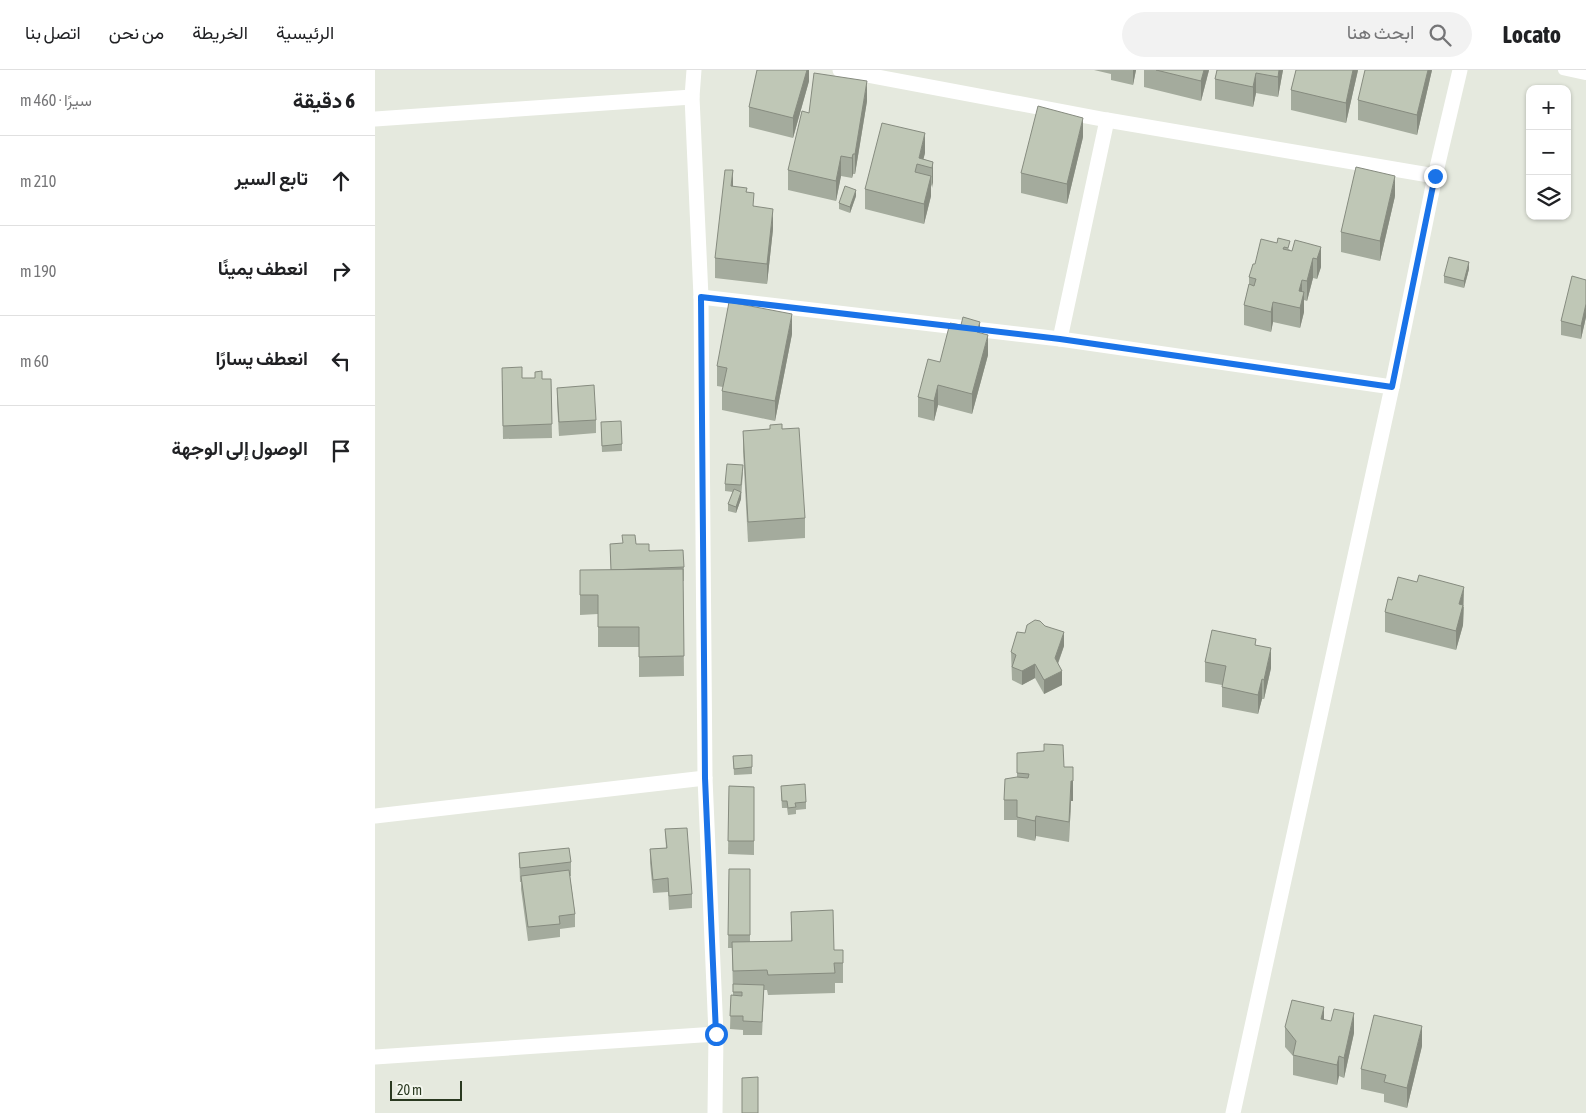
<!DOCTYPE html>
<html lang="ar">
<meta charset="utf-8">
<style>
:root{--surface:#fff;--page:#f2f2f2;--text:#202124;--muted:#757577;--line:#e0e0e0}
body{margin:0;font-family:"Asap Condensed",Vazirmatn,sans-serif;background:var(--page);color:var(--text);direction:rtl}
.controls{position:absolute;right:15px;top:15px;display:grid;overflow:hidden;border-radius:10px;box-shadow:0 1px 4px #0004}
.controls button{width:45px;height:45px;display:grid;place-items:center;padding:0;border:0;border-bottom:1px solid var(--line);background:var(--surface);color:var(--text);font:25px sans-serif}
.scale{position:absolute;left:15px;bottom:12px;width:72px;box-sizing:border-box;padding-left:5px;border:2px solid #2a3920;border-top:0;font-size:14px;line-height:18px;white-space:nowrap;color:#2a3920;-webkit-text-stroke:4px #f3f6ee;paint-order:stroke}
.stop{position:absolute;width:15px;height:15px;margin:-11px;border:4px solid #1a73e8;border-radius:50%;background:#fff}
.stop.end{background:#1a73e8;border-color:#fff;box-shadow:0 1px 5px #0008}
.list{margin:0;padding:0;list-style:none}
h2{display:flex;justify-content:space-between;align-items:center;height:65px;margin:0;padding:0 20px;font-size:21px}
h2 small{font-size:16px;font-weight:400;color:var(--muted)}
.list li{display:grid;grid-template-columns:32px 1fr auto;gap:15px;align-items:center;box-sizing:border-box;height:90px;padding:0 20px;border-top:1px solid var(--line)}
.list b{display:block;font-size:19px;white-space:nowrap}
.list em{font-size:16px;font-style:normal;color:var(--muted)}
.icon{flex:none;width:28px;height:28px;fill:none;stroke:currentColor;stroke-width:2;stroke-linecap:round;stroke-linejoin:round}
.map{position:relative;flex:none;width:1211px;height:1043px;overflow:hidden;direction:ltr}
header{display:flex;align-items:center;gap:30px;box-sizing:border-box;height:70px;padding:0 25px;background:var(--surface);border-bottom:1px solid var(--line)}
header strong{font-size:24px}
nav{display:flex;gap:28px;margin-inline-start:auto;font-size:18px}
.search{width:350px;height:45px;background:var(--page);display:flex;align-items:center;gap:12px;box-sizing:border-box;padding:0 18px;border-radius:28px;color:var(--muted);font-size:19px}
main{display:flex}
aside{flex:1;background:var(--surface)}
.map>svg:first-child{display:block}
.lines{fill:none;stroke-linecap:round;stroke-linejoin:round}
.lane{stroke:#fff;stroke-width:10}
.street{stroke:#fff;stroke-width:15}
.wall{fill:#a4ab9d}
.shaded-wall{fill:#868b7f}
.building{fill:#bfc7b6;stroke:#868b7f}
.route{stroke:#1a73e8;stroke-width:6}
</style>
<header>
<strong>Locato</strong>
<div class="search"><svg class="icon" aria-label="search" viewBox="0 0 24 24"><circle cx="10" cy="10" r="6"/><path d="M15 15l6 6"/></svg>ابحث هنا</div>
<nav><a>الرئيسية</a><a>الخريطة</a><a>من نحن</a><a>اتصل بنا</a></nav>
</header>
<main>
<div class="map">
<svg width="1211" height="1043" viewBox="0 0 1211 1043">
<rect width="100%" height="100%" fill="#e5e9de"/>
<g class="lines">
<polyline class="lane" points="1188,0 1211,5"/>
<g class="street">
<polyline points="319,0 317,27 326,227 330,708 341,964 340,1043"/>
<polyline points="465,0 732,50"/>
<polyline points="0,49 317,27"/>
<polyline points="326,227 685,269"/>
<polyline points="1017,317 1060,106 1085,0"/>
<polyline points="0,746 330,708"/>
<polyline points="0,987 341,964"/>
<polyline points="858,1043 1017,317 685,269 732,50 1060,106"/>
</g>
</g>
<g class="wall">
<polygon points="434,0 434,11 418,68 374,57 374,37"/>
<polygon points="719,0 761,0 758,15 736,10 736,4"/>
<polygon points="769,0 834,0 826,31 769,17"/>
<polygon points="842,0 908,0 903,27 881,23 878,37 840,29 840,9"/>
<polygon points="921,0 983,0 971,53 916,40 916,20"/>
<polygon points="1057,0 1042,65 983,50 983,30"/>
<polygon points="492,31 480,104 478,104 477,108 466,106 461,131 413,120 413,100 434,43"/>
<polygon points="708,67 692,134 646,123 646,103"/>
<polygon points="550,83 548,89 558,92 558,112 556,117 556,126 549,154 490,139 490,119"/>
<polygon points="358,116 372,122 379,137 398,159 392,214 340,208 340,188"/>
<polygon points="481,126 475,143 464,139 464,133"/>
<polygon points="1020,126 1005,191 966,182 966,162"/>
<polygon points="903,168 915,180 917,181 946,177 946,197 942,209 938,208 932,231 929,230 929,242 925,258 898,252 896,262 869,255 869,235 874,214 874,207 880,194 902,173"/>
<polygon points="1094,199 1089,218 1069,213 1069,206"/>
<polygon points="1211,210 1211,247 1206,269 1186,265 1186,251"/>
<polygon points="605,263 613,285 597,344 563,335 559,351 543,347 543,327 565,292"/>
<polygon points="417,264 400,351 347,340 347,321 348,317 342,316 342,296"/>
<polygon points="176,309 177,368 128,369 127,311"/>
<polygon points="182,318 221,350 221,363 184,366 182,332"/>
<polygon points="226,359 247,374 247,381 227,382"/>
<polygon points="407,359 430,448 430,468 373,472 368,381 368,361"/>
<polygon points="368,402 366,429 361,443 353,441 353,434 358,422 350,421 350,414"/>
<polygon points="235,474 261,474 309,497 309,511 308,511 309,606 264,607 264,577 223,577 223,544 205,545 205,500 236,500"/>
<polygon points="1017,530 1089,537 1088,555 1081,580 1010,562 1010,542"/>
<polygon points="881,575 896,598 889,629 887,629 883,644 847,637 847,615 830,612 830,592"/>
<polygon points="689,576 683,594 687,615 669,624 660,608 647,615 637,610 636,582"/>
<polygon points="642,683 689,697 698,731 696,731 694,772 661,766 660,771 642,767 642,750 629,750 629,730 642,707"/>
<polygon points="358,686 377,697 377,704 359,705"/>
<polygon points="354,716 379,717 379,785 353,784"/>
<polygon points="406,723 431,732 431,739 421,740 421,744 413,745 412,738 407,738"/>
<polygon points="290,759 317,824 317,838 294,840 293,822 278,823 275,793 275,779 291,778"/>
<polygon points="144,783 196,792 196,806 195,806 200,844 200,857 185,859 185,867 153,871 146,819 146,812 145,812"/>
<polygon points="354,799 375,799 375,872 416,871 416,842 459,880 468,880 468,913 460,913 460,923 393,925 392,920 389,920 387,965 368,965 368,960 355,959 356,925 358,925 357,878 353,878"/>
<polygon points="949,949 979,963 969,1008 964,1006 962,1015 918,1005 918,986 910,977 910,957"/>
<polygon points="1047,976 1032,1038 1009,1032 1009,1024 986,1019 986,999"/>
</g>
<g class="shaded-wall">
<polygon points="432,0 434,0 434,11 418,68 418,48"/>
<polygon points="758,0 761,0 758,15"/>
<polygon points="829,0 834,0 826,31 826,11"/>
<polygon points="904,0 908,0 903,27 903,7"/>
<polygon points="978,0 983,0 971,53 971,33"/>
<polygon points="1053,0 1057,0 1042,65 1042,45"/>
<polygon points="881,3 881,23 878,37 878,17"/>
<polygon points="492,11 492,31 480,104 480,84"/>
<polygon points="708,48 708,67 692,134 692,114"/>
<polygon points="550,63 550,83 547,95 544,88"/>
<polygon points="478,84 478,104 477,108 477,88"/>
<polygon points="466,86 466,106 461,131 461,111"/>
<polygon points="558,92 558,112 557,118 557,98"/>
<polygon points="358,100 358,120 356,116"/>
<polygon points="556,106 556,126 549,154 549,134"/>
<polygon points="1020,106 1020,126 1005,191 1005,171"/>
<polygon points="481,120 481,126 475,143 475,137"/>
<polygon points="398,139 398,159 392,214 392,194"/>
<polygon points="946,177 946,197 942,209 942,189"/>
<polygon points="938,188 938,208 932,231 932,211"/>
<polygon points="1094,192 1094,199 1089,218 1089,211"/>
<polygon points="927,210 927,230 924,221"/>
<polygon points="929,222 929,242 925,258 925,238"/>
<polygon points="898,232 898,252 896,262 896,242"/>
<polygon points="1211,234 1211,247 1206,269 1206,256"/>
<polygon points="417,244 417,264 400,351 400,331"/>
<polygon points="605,252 605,272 602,262"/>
<polygon points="613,265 613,285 597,344 597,324"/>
<polygon points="563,315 563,335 559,351 559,331"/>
<polygon points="366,422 366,429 361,443 361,437"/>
<polygon points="1089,517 1088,555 1081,580 1081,561 1084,534"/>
<polygon points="689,562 689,576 680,601 680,588"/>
<polygon points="896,578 896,598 889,629 889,610"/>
<polygon points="660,594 660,608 647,615 647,601"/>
<polygon points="687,601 687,615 669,624 669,610"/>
<polygon points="887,609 887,629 883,644 883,625"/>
<polygon points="696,711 698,711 698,731 696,731 694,772"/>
<polygon points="661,746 661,766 660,771 660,751"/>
<polygon points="949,937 949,957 946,949"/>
<polygon points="979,943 979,963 969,1008 969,988"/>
<polygon points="1047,956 1047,976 1032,1038 1032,1018"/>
<polygon points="964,986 964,1006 962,1015 962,995"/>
</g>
<g class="building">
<polygon points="382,0 432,0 418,48 374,37"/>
<polygon points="781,0 829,0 826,11"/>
<polygon points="842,0 904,0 903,7 881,3 878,17 840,9"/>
<polygon points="921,0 978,0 971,33 916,20"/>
<polygon points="990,0 1053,0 1042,45 983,30"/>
<polygon points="439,3 492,11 480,84 478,84 477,88 466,86 461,111 413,100 427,41 434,43"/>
<polygon points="663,36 708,48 692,114 646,103"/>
<polygon points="507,53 550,63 544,88 558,92 557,98 542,94 540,102 556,106 549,134 490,119"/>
<polygon points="981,97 1020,106 1005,171 966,162"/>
<polygon points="350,100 358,100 356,116 372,118 371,122 379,123 378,136 398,139 392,194 340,188"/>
<polygon points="470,116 481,120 475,137 464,133"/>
<polygon points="903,168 915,171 913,178 909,177 908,179 917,181 920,170 946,177 942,189 938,188 932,211 927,210 924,221 929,222 925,238 898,232 896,242 869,235 874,214 879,216 881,209 874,207 878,194 880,194 886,169 902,173"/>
<polygon points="1074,187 1094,192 1089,211 1069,206"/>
<polygon points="1197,206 1211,210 1211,234 1206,256 1186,251"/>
<polygon points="354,232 417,244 400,331 347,321 352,298 342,296"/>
<polygon points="588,247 605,252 602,262 613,265 597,324 563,315 559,331 543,327 553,289 565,292 575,253 586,255"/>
<polygon points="147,297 147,308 160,308 160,302 167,301 167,309 176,309 177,354 128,356 127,298"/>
<polygon points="219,315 221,350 184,352 182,318"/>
<polygon points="246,351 247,374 227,376 226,352"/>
<polygon points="407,354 407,359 424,358 430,448 373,452 368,361 395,359 395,355"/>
<polygon points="352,394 368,395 366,415 350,414"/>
<polygon points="359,419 366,422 361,437 353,434"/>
<polygon points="247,465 260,465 261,474 274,474 274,481 308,480 309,497 236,500 235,474 248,473"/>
<polygon points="308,499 309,586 264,587 264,557 223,557 223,525 205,525 205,500"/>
<polygon points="1044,505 1089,517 1084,534 1088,535 1081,561 1010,542 1013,529 1017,530 1023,507 1042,512"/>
<polygon points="660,550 665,551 670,556 689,562 680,588 687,601 669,610 660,594 647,601 637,597 641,585 636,582 642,562 650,563 652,555"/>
<polygon points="837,560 881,569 880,575 896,578 889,610 887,609 883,625 847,617 851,596 830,592"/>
<polygon points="669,674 688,675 689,697 698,697 698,711 696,711 694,752 661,746 660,751 642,747 642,730 629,730 630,709 642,707 653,708 654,704 642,703 642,683 669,681"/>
<polygon points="377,685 377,697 359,699 358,686"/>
<polygon points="430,714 431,732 420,733 421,737 413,738 412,731 407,731 406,716"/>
<polygon points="354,716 379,717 379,771 353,771"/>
<polygon points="312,758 317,824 294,826 293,808 278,810 275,779 292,778 290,759"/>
<polygon points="194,778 196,792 145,798 144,783"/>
<polygon points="354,799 375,799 375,865 353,865"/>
<polygon points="194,800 200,844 184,846 185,854 153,857 146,806"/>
<polygon points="458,840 459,880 468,880 468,893 459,893 460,903 393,905 392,900 358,901 357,872 417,871 416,842"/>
<polygon points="358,914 389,915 387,952 368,951 368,946 355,946 356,925 367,926 367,922 358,922"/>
<polygon points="917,930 949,937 946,949 956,951 959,939 979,943 969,988 964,986 962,995 918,985 921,971 910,957"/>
<polygon points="999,945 1047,956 1032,1018 1009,1012 1011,1005 986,999"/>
<polygon points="383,1007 383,1043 367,1043 367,1008"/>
</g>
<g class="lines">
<polyline class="route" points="341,964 330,708 326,227 685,269 1017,317 1060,106"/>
</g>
</svg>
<div class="controls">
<button>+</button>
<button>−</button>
<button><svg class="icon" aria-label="layers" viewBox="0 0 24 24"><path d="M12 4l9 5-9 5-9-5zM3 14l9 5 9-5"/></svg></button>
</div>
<div class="scale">20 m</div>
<div class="stop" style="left:341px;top:964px"></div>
<div class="stop end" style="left:1060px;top:106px"></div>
</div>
<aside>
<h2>6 دقيقة<small>سيرًا · 460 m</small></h2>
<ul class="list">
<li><svg class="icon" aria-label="ahead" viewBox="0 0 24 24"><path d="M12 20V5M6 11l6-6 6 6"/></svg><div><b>تابع السير</b></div><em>210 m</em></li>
<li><svg class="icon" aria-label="right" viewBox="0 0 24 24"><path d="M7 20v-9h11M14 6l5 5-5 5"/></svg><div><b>انعطف يمينًا</b></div><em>190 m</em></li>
<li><svg class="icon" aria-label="left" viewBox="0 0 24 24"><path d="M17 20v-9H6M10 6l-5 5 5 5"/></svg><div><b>انعطف يسارًا</b></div><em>60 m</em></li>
<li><svg class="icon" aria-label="arrive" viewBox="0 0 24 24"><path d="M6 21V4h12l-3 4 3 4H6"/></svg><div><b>الوصول إلى الوجهة</b></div></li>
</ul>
</aside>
</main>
